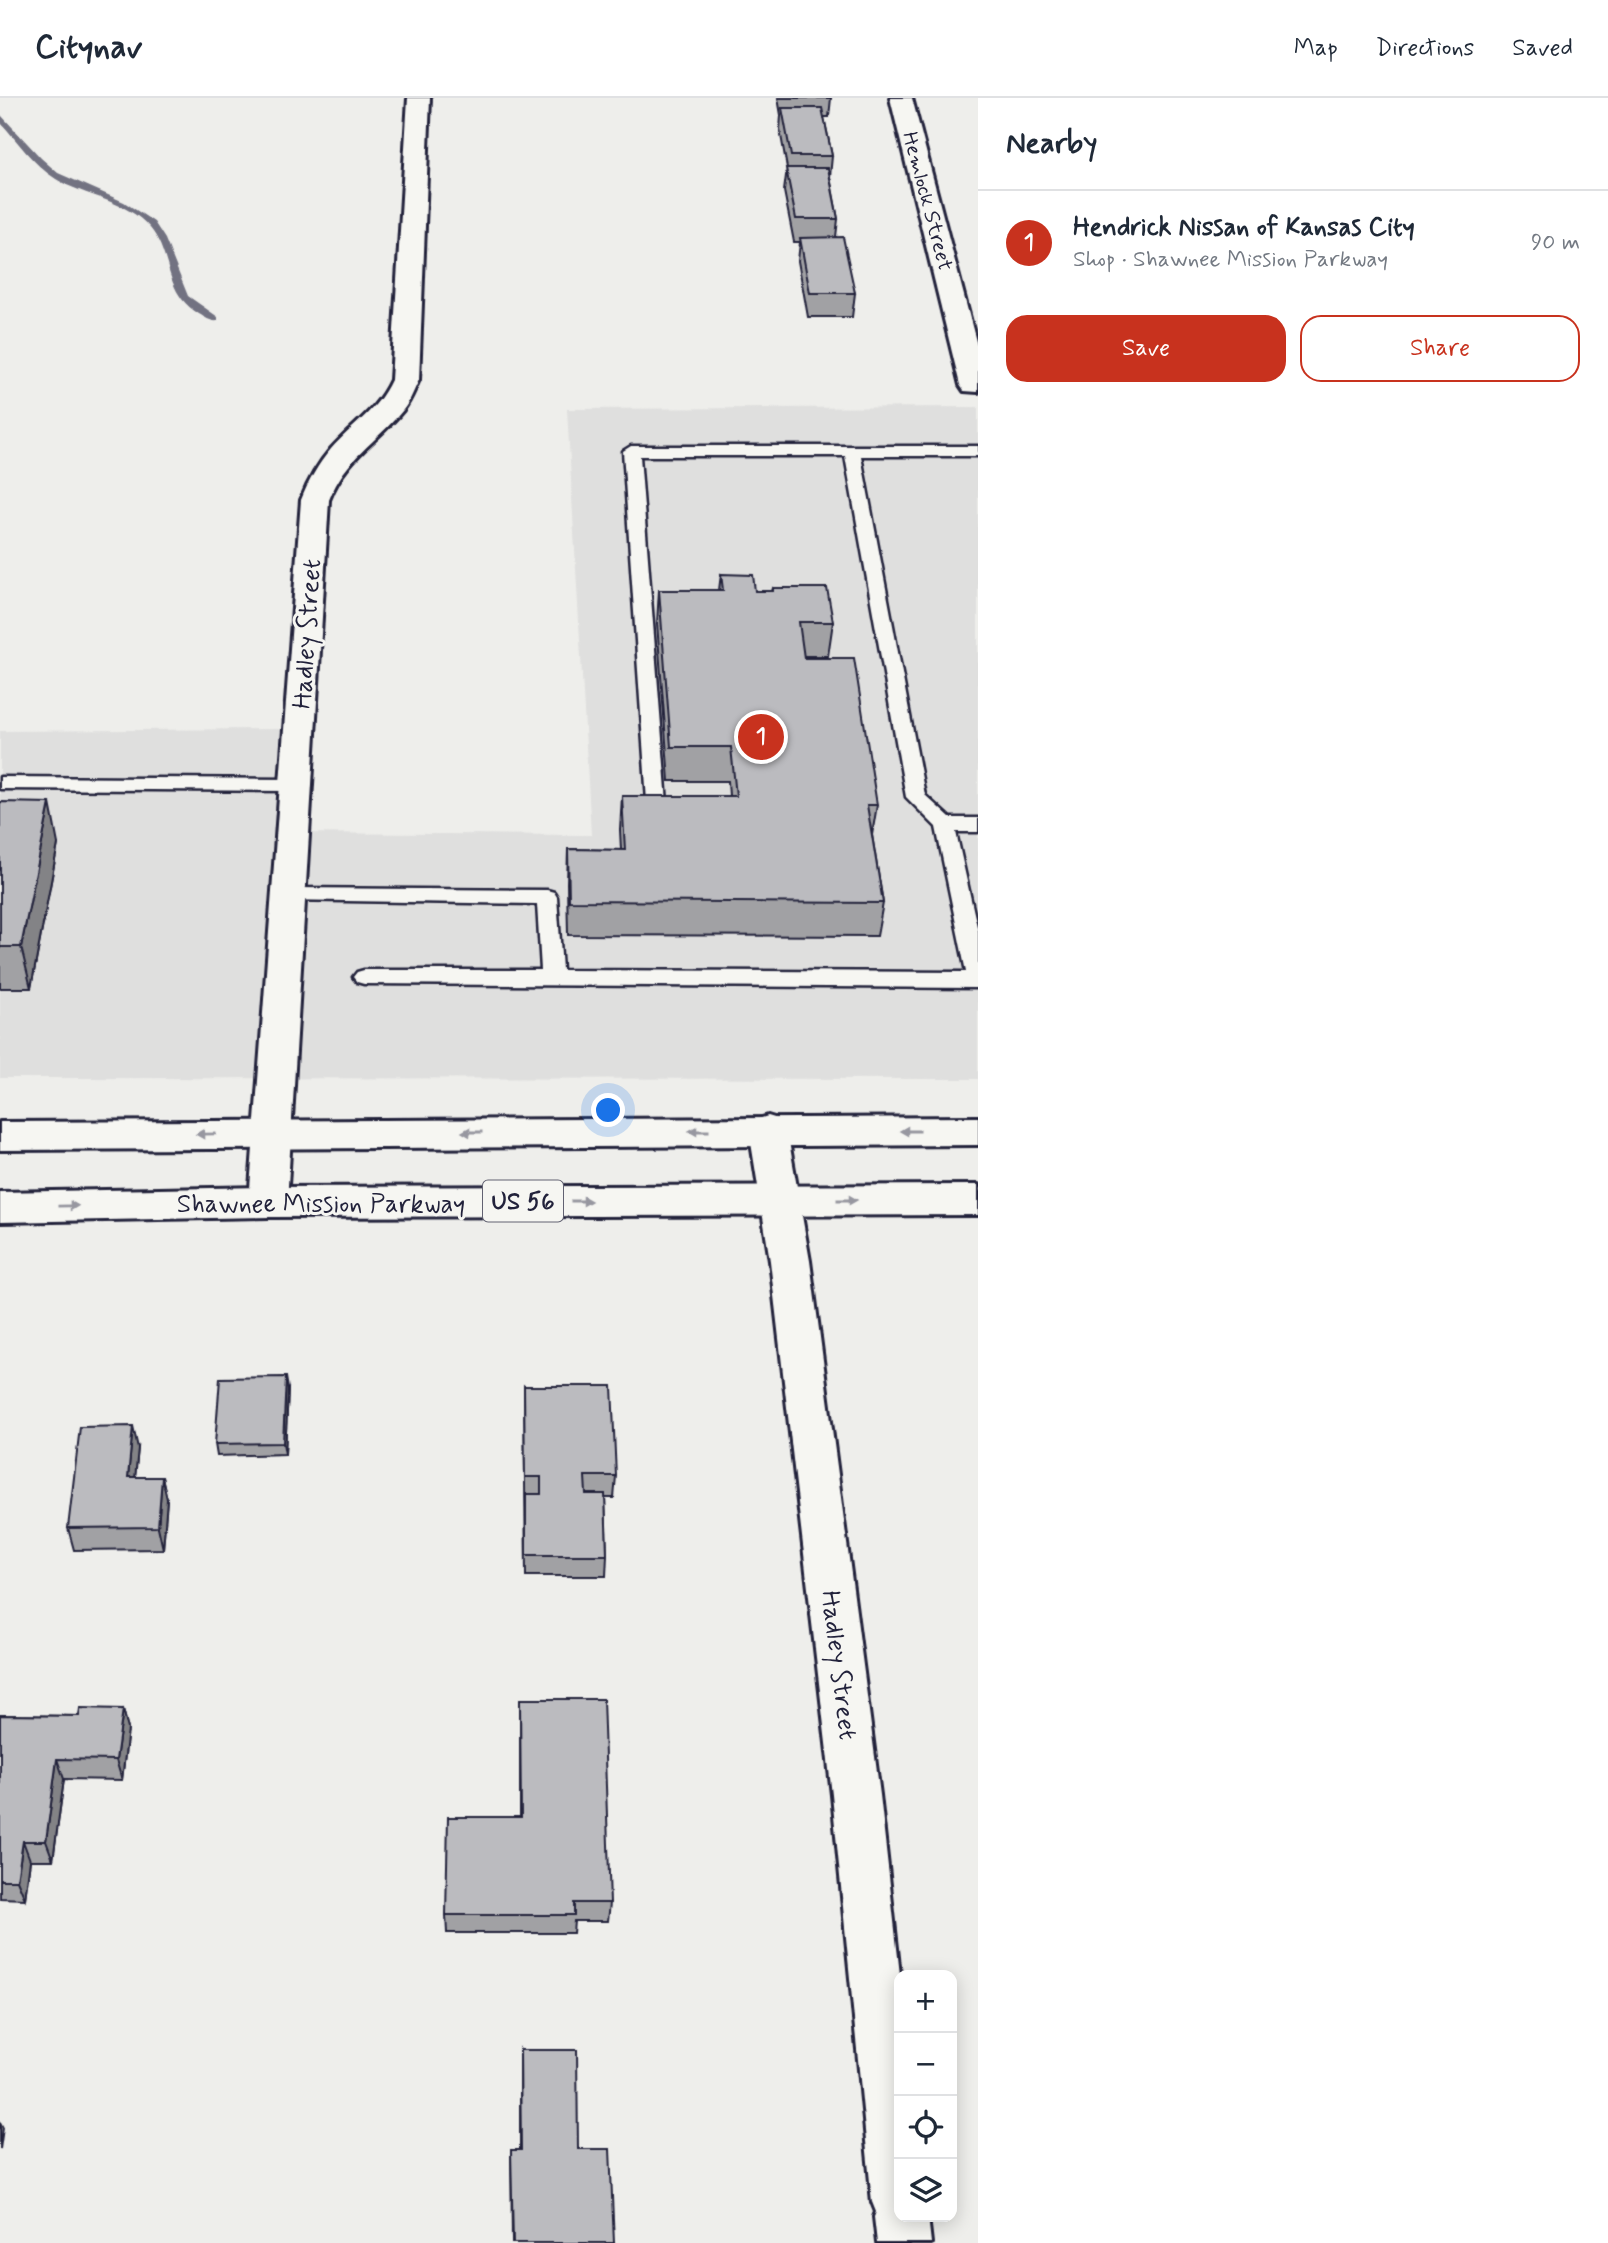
<!DOCTYPE html>
<meta charset="utf-8">
<style>
:root{--surface:#fff;--page:#f6f6f7;--text:#1f2937;--muted:#747a83;--line:#e0e1e3;--accent:#c8321e}
body{margin:0;font-family:Mynerve,sans-serif;background:var(--page);color:var(--text)}
.controls{position:absolute;right:21px;bottom:21px;display:grid;overflow:hidden;border-radius:14px;box-shadow:0 4px 18px #0003}
.controls button{width:63px;height:63px;display:grid;place-items:center;padding:0;border:0;border-bottom:2px solid var(--line);background:var(--surface);color:var(--text);font:35px sans-serif}
.you{position:absolute;left:609px;top:1013px;width:24px;height:24px;margin:-18px;border:5px solid #fff;border-radius:50%;background:#1a73e8;box-shadow:0 0 0 10px #1a73e833}
.badge{display:grid;place-items:center;width:46px;height:46px;border-radius:50%;background:var(--accent);color:#fff;font-size:23px;font-weight:700}
.pin{position:absolute;translate:-50% -50%;border:4px solid #fff;box-shadow:0 2px 7px #0006}
.list{margin:0;padding:0;list-style:none}
h2{display:flex;justify-content:space-between;align-items:center;height:91px;margin:0;padding:0 28px;font-size:30px}
h2 small{font-size:23px;font-weight:400;color:var(--muted)}
.list li{display:grid;grid-template-columns:46px 1fr auto;gap:21px;align-items:center;box-sizing:border-box;height:105px;padding:0 28px;border-top:2px solid var(--line)}
.list b{display:block;font-size:26px;white-space:nowrap}
.list p{margin:0;font-size:23px;white-space:nowrap;color:var(--muted)}
.list em{font-size:23px;font-style:normal;color:var(--muted)}
.actions{display:flex;gap:14px;padding:21px 28px}
.actions a{flex:1;padding:16px 0;border:2px solid var(--accent);border-radius:21px;text-align:center;font-size:24px;color:var(--accent)}
.actions .main{background:var(--accent);color:#fff}
.icon{flex:none;width:38px;height:38px;fill:none;stroke:currentColor;stroke-width:2;stroke-linecap:round;stroke-linejoin:round}
.map{position:relative;flex:none;width:978px;height:2145px;overflow:hidden}
header{display:flex;align-items:center;gap:42px;box-sizing:border-box;height:98px;padding:0 35px;background:var(--surface);border-bottom:2px solid var(--line)}
header strong{font-size:33px}
nav{display:flex;gap:38px;margin-inline-start:auto;font-size:24px}
main{display:flex}
aside{flex:1;background:var(--surface)}
.map>svg:first-child{display:block}
.built{fill:#dfdfde}
.lines{fill:none;stroke-linecap:round;stroke-linejoin:round}
.stream{fill:#727281;fill-rule:evenodd}
.lane-casing{stroke:#22223b;stroke-width:5}
.street-casing{stroke:#22223b;stroke-width:6}
.highway-casing{stroke:#22223b;stroke-width:6}
.lane{fill:#f6f6f2;fill-rule:evenodd}
.street{fill:#f6f6f2;fill-rule:evenodd}
.highway{fill:#f6f6f2;fill-rule:evenodd}
.wall{fill:#a1a1a4;stroke:#22223b;stroke-width:2}
.shaded-wall{fill:#838386;stroke:#22223b;stroke-width:2}
.building{fill:#bbbbbf;stroke:#22223b;stroke-width:2}
.oneway{fill:#9797a0}
.labels{text-anchor:middle;stroke-width:6;stroke-linejoin:round;paint-order:stroke}
.far-street-label{font-size:21px;fill:#22223b;stroke:#f6f6f2}
.shield{fill:#f6f6f2;stroke:#626272;stroke-width:2}
.shield-label{font-size:24px;font-weight:bold;fill:#22223b}
.street-label{font-size:26px;fill:#22223b;stroke:#f6f6f2}
</style>
<header>
<strong>Citynav</strong>
<nav><a>Map</a><a>Directions</a><a>Saved</a></nav>
</header>
<main>
<div class="map">
<svg width="978" height="2145" viewBox="0 0 978 2145">
<rect width="100%" height="100%" fill="#eeeeeb"/>
<filter id="ink" filterUnits="userSpaceOnUse"><feTurbulence type="fractalNoise" baseFrequency=".0143" numOctaves="2"/><feDisplacementMap in="SourceGraphic" scale="14" xChannelSelector="R" yChannelSelector="G"/><feConvolveMatrix kernelMatrix="1 2 1 2 8 2 1 2 1" color-interpolation-filters="sRGB"/></filter>
<g filter="url(#ink)">
<polygon class="built" points="978,309 978,981 0,980 0,633 281,631 281,735 591,737 567,311"/>
<g class="lines">
<path class="stream" d="M 0,16 L 41,60 L 58,75 L 124,104 L 154,124 L 165,141 L 188,198 L 218,219 L 218,223 C 211,224 206,220 199,216 C 163,194 173,158 150,130 C 127,102 85,99 56,81 C 33,67 18,43 0,24 Z"/>
<g class="lane-casing">
<g id="lane">
<polygon points="631,348 978,348 978,358 861,358 925,697 950,720 978,720 978,734 956,734 978,833 978,890 364,886 357,884 353,879 357,874 364,872 541,872 537,806 283,802 280,797 283,792 290,790 547,792 554,794 557,799 562,872 966,874 936,729 906,699 845,358 640,358 668,718 665,723 651,723 648,718 623,353"/>
<polygon points="0,679 297,681 304,683 307,687 304,691 297,693 0,691"/>
</g>
</g>
<g class="street-casing">
<g id="street">
<path d="M 408,0 L 430,0 L 419,282 C 414,292 410,304 403,312 C 376,345 345,360 329,402 L 287,1104 L 282,1115 L 268,1119 L 254,1115 L 249,1104 L 301,402 C 308,384 318,366 331,351 C 354,325 376,314 391,282 Z"/>
<polygon points="890,0 912,0 978,251 978,294 964,293 960,287"/>
<polygon points="768,1018 781,1022 787,1032 810,1163 880,1697 900,1877 899,2119 928,2119 931,2145 877,2145 874,2119 876,2114 872,2104 832,1697 770,1163 749,1032 755,1022"/>
</g>
</g>
<g class="highway-casing">
<g id="highway">
<polygon points="978,1019 978,1047 0,1052 0,1024"/>
<polygon points="978,1087 978,1117 268,1119 0,1124 0,1094 268,1089"/>
</g>
</g>
<use href="#lane" class="lane"/>
<use href="#street" class="street"/>
<use href="#highway" class="highway"/>
</g>
<g class="wall">
<polygon points="778,0 831,0 829,19 824,19 832,58 830,79 838,121 836,139 855,195 852,219 808,219 798,163 800,144 794,144 784,93 787,70 780,32 781,17"/>
<polygon points="721,476 755,493 772,493 773,490 833,524 828,558 803,558 804,560 877,707 872,737 883,805 877,838 568,837 567,785 568,751 621,752 620,732 622,698 729,698 728,683 669,683 657,525 659,492 719,492"/>
<polygon points="0,704 58,746 31,890 0,890"/>
<polygon points="524,1288 616,1378 614,1400 605,1400 607,1457 606,1478 526,1478"/>
<polygon points="288,1291 285,1356 217,1358 215,1346"/>
<polygon points="138,1350 135,1379 162,1379 167,1401 163,1451 74,1452 68,1430"/>
<polygon points="520,1601 610,1805 608,1823 574,1823 573,1835 447,1835 446,1817 520,1719"/>
<polygon points="123,1611 128,1631 122,1682 64,1681 53,1762 30,1762 25,1801 0,1800 0,1617 79,1618"/>
<polygon points="520,1952 578,2051 614,2145 512,2145 511,2052 520,2052"/>
</g>
<g class="shaded-wall">
<polygon points="50,705 58,746 31,890 21,849"/>
<polygon points="286,1279 288,1291 285,1356 283,1345"/>
<polygon points="133,1328 138,1350 133,1401 128,1379"/>
<polygon points="162,1379 167,1401 163,1451 158,1429"/>
<polygon points="123,1611 128,1631 122,1682 116,1662"/>
<polygon points="57,1661 64,1681 53,1762 46,1743"/>
<polygon points="23,1743 30,1762 25,1801 17,1782"/>
<polygon points="0,2024 3,2030 0,2051"/>
</g>
<g class="building">
<polygon points="782,10 822,10 832,58 791,58"/>
<polygon points="786,70 828,70 838,121 796,121"/>
<polygon points="843,139 855,195 810,195 800,140"/>
<polygon points="721,476 753,477 755,493 773,493 773,490 827,490 833,524 799,524 804,560 854,560 877,707 867,707 883,805 569,803 568,751 625,752 622,698 736,698 731,649 671,649 659,492 723,492"/>
<polygon points="0,704 50,705 21,849 0,849"/>
<polygon points="286,1279 283,1345 215,1346 220,1280"/>
<polygon points="524,1288 612,1288 616,1378 585,1378 586,1396 605,1396 607,1457 526,1457 526,1396 541,1396 541,1379 525,1379"/>
<polygon points="133,1328 128,1379 162,1379 158,1429 68,1430 80,1329"/>
<polygon points="520,1601 603,1601 610,1805 574,1805 574,1817 446,1817 448,1719 521,1719"/>
<polygon points="80,1610 123,1611 116,1662 57,1661 46,1743 23,1743 17,1782 0,1782 0,1617 79,1618"/>
<polygon points="520,1952 577,1952 578,2051 610,2051 614,2145 513,2145 511,2052 521,2052"/>
</g>
<defs><path id="oneway-solid" d="M-6-.8H1V-3.2L6.5 0L1 3.2V.8H-6Z" transform="scale(1.75)"/></defs>
<g class="oneway">
<use href="#oneway-solid" transform="translate(699 1033) rotate(180)"/>
<use href="#oneway-solid" transform="translate(910 1033) rotate(-180)"/>
<use href="#oneway-solid" transform="translate(472 1034) rotate(180)"/>
<use href="#oneway-solid" transform="translate(206 1036) rotate(179)"/>
<use href="#oneway-solid" transform="translate(847 1102)"/>
<use href="#oneway-solid" transform="translate(581 1103)"/>
<use href="#oneway-solid" transform="translate(68 1108) rotate(-1)"/>
</g>
</g>
<g class="labels">
<g class="far-street-label">
<text transform="translate(928 103) rotate(75)" y="7">Hemlock Street</text>
</g>
<rect class="shield" x="483" y="1082.5" width="80" height="41" rx="5"/>
<g class="shield-label">
<text x="523" y="1111">US 56</text>
</g>
<g class="street-label">
<text transform="translate(306 536) rotate(-86)" y="9">Hadley Street</text>
<text x="321" y="1114">Shawnee Mission Parkway</text>
<text transform="translate(840 1567) rotate(83)" y="9">Hadley Street</text>
</g>
</g>
</svg>
<div class="controls">
<button>+</button>
<button>−</button>
<button><svg class="icon" aria-label="locate" viewBox="0 0 24 24"><circle cx="12" cy="12" r="6"/><path d="M12 2v4M12 18v4M2 12h4M18 12h4"/></svg></button>
<button><svg class="icon" aria-label="layers" viewBox="0 0 24 24"><path d="M12 4l9 5-9 5-9-5zM3 14l9 5 9-5"/></svg></button>
</div>
<div class="you"></div>
<div class="pin badge" style="left:761px;top:639px">1</div>
</div>
<aside>
<h2>Nearby<small></small></h2>
<ul class="list">
<li><span class="badge">1</span><div><b>Hendrick Nissan of Kansas City</b><p>Shop · Shawnee Mission Parkway</p></div><em>90 m</em></li>
</ul>
<div class="actions"><a class="main">Save</a><a>Share</a></div>
</aside>
</main>
